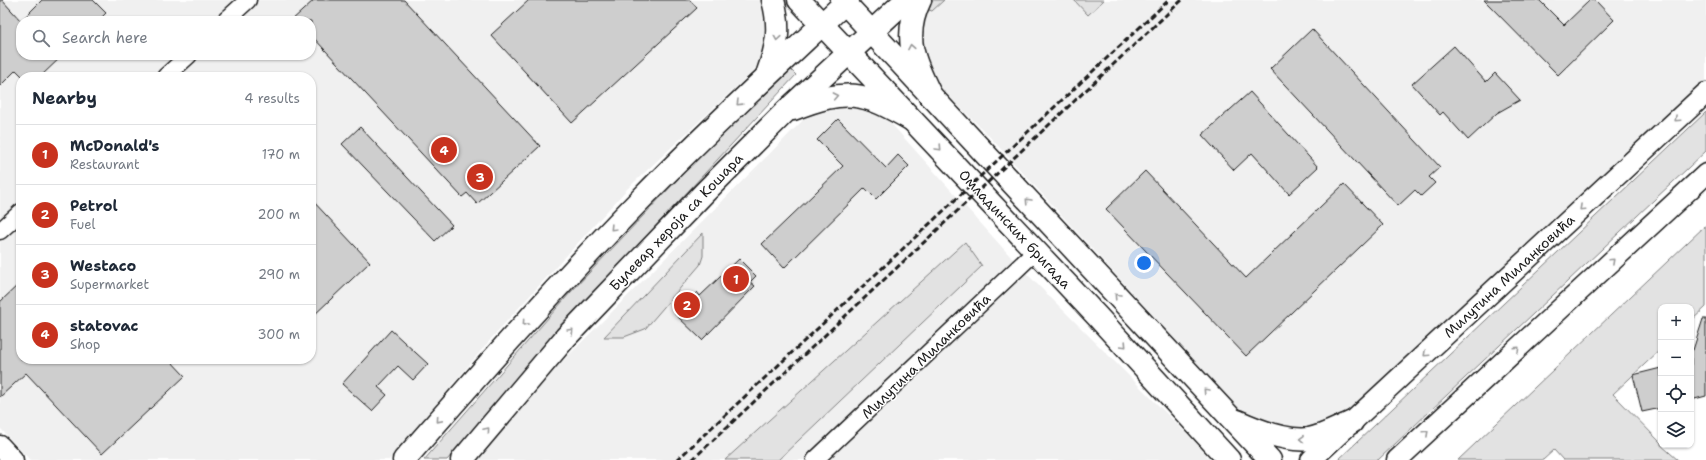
<!DOCTYPE html>
<meta charset="utf-8">
<style>
:root{--surface:#fff;--page:#f2f2f3;--text:#1f2937;--muted:#747a83;--line:#e0e1e3;--accent:#c8321e}
body{margin:0;font-family:"Shantell Sans",sans-serif;background:var(--page);color:var(--text)}
.controls{position:absolute;right:12px;bottom:12px;display:grid;overflow:hidden;border-radius:8px;box-shadow:0 1px 3px #0004}
.controls button{width:36px;height:36px;display:grid;place-items:center;padding:0;border:0;border-bottom:1px solid var(--line);background:var(--surface);color:var(--text);font:20px sans-serif}
.you{position:absolute;left:1144px;top:263px;width:14px;height:14px;margin:-10px;border:3px solid #fff;border-radius:50%;background:#1a73e8;box-shadow:0 0 0 6px #1a73e833}
.badge{display:grid;place-items:center;width:26px;height:26px;border-radius:50%;background:var(--accent);color:#fff;font-size:13px;font-weight:700}
.pin{position:absolute;translate:-50% -50%;border:2px solid #fff;box-shadow:0 1px 4px #0006}
.list{margin:0;padding:0;list-style:none}
h2{display:flex;justify-content:space-between;align-items:center;height:52px;margin:0;padding:0 16px;font-size:17px}
h2 small{font-size:13px;font-weight:400;color:var(--muted)}
.list li{display:grid;grid-template-columns:26px 1fr auto;gap:12px;align-items:center;box-sizing:border-box;height:60px;padding:0 16px;border-top:1px solid var(--line)}
.list b{display:block;font-size:15px;white-space:nowrap}
.list p{margin:0;font-size:13px;white-space:nowrap;color:var(--muted)}
.list em{font-size:13px;font-style:normal;color:var(--muted)}
.icon{flex:none;width:22px;height:22px;fill:none;stroke:currentColor;stroke-width:2;stroke-linecap:round;stroke-linejoin:round}
.map{position:relative;flex:none;width:1706px;height:460px;overflow:hidden}
.search{position:absolute;background:var(--surface);box-shadow:0 1px 3px #0004;left:16px;top:16px;width:300px;height:44px;display:flex;align-items:center;gap:10px;box-sizing:border-box;padding:0 14px;border-radius:16px;color:var(--muted);font-size:15px}
.panel{position:absolute;background:var(--surface);box-shadow:0 1px 3px #0004;left:16px;top:72px;width:300px;height:292px;border-radius:16px}
.map>svg:first-child{display:block}
.built{fill:#f0f0f0;fill-rule:evenodd}
.green{fill:#e2e2e2;stroke:#7f7f7f}
.building{fill:#cecece;stroke:#1c1c1c}
.lines{fill:none;stroke-linecap:round;stroke-linejoin:round}
.minor-casing{stroke:#1c1c1c;stroke-width:19}
.tertiary-casing{stroke:#1c1c1c;stroke-width:23}
.secondary-casing{stroke:#1c1c1c;stroke-width:25}
.primary-casing{stroke:#1c1c1c;stroke-width:25}
.minor{stroke:#fff;stroke-width:16}
.tertiary{stroke:#fff;stroke-width:20}
.secondary{stroke:#fff;stroke-width:22}
.primary{stroke:#fff;stroke-width:22}
.rail{stroke:#1c1c1c;stroke-width:3;stroke-dasharray:6 3;stroke-linecap:butt}
.oneway{stroke:#999}
.labels{text-anchor:middle;stroke-width:3;stroke-linejoin:round;paint-order:stroke}
.street-label{font-size:14px;fill:#1c1c1c;stroke:#fff}
</style>
<div class="map">
<svg width="1706" height="460" viewBox="0 0 1706 460">
<rect width="100%" height="100%" fill="#fff"/>
<filter id="ink" filterUnits="userSpaceOnUse"><feTurbulence type="fractalNoise" baseFrequency=".025" numOctaves="2"/><feDisplacementMap in="SourceGraphic" scale="8" xChannelSelector="R" yChannelSelector="G"/><feConvolveMatrix kernelMatrix="1 2 1 2 8 2 1 2 1" color-interpolation-filters="sRGB"/></filter>
<g filter="url(#ink)">
<g class="built">
<path d="M 0,0 L 768,0 L 771,13 L 764,54 L 754,70 L 628,188 L 496,333 L 389,460 L 30,460 L 0,428 ZM 21,21 L 311,21 L 311,55 L 21,55 ZM 21,77 L 311,77 L 311,359 L 21,359 Z"/>
<polygon points="912,0 1706,0 1706,81 1349,419 1321,432 1251,422 988,135 927,74"/>
<polygon points="834,102 879,110 1019,266 1200,447 1210,460 476,460 536,388 816,107"/>
</g>
<g class="green">
<polygon points="932,0 944,0 932,11 926,9"/>
<polygon points="1074,0 1104,0 1088,15"/>
<polygon points="791,70 796,75 575,313 447,460 424,460 570,293 696,160"/>
<polygon points="1706,112 1706,151 1378,460 1338,460"/>
<polygon points="1706,225 1706,307 1691,321 1691,307 1661,307 1661,349 1613,394 1661,443 1661,445 1678,460 1563,460 1554,450 1543,460 1458,460"/>
<polygon points="703,233 703,256 700,265 645,329 624,337 604,337"/>
<polygon points="965,242 982,266 778,460 725,460"/>
</g>
<g class="building">
<polygon points="0,0 2,0 21,21 42,0 93,0 106,13 98,21 21,21 21,55 63,55 40,77 23,77 16,70 0,86"/>
<polygon points="314,0 404,0 540,146 477,204 467,193 462,197 311,35 311,21 291,21"/>
<polygon points="529,0 690,0 697,8 572,123 491,35"/>
<polygon points="1484,0 1539,0 1564,25 1590,0 1595,0 1614,20 1558,75"/>
<polygon points="1312,29 1440,167 1429,177 1435,183 1421,196 1415,190 1398,206 1270,69"/>
<polygon points="1454,46 1486,82 1495,73 1520,100 1497,113 1468,140 1443,112 1440,115 1412,84"/>
<polygon points="1250,92 1318,167 1289,194 1252,153 1234,170 1202,135"/>
<polygon points="838,119 886,168 898,155 909,166 876,199 865,188 784,268 762,244 843,166 817,140"/>
<polygon points="360,127 452,225 435,241 342,144"/>
<polygon points="1145,171 1246,278 1344,184 1383,225 1246,356 1106,209"/>
<polygon points="311,199 370,262 311,318"/>
<polygon points="739,259 756,276 750,282 755,286 702,340 675,314 697,292 700,296"/>
<polygon points="21,282 21,359 169,359 185,376 102,454 26,373 0,397 0,302"/>
<polygon points="1703,319 1706,319 1706,396 1691,400 1691,351 1693,350"/>
<polygon points="391,330 428,364 413,380 398,366 378,387 387,395 372,411 342,384"/>
<polygon points="1661,368 1661,408 1642,412 1633,375"/>
</g>
<g class="lines">
<g class="minor-casing">
<g id="minor">
<polyline points="225,21 248,0"/>
<polyline points="165,77 189,55"/>
<polyline points="0,231 21,212"/>
<polyline points="815,460 1036,251"/>
</g>
</g>
<g class="tertiary-casing">
<g id="tertiary">
<polyline points="0,446 13,460"/>
<polyline points="1311,460 1706,93"/>
<polyline points="1397,460 1706,174"/>
</g>
</g>
<g class="secondary-casing">
<g id="secondary">
<polyline points="799,0 1096,315 1229,460"/>
<polyline points="842,0 1270,460"/>
<path d="M 1237,421 C 1257,430 1288,442 1309,439 C 1324,436 1338,428 1352,422"/>
</g>
</g>
<g class="primary-casing">
<g id="primary">
<path d="M 920,0 C 902,37 914,62 931,96"/>
<path d="M 767,75 C 777,47 781,29 773,0"/>
<path d="M 793,109 C 847,88 862,91 912,120"/>
<path d="M 404,460 C 481,372 558,284 640,200 C 707,131 778,66 848,0"/>
<polyline points="462,460 566,337 705,192 785,112 906,0"/>
</g>
</g>
<use href="#minor" class="minor"/>
<use href="#tertiary" class="tertiary"/>
<use href="#secondary" class="secondary"/>
<use href="#primary" class="primary"/>
<g class="rail">
<polyline points="677,460 1169,0"/>
<polyline points="692,460 1182,0"/>
</g>
</g>
<defs><path id="oneway-chevron" d="M-2-3.5L2.5 0L-2 3.5" fill="none" stroke-width="1.6" stroke-linecap="round" stroke-linejoin="round"/></defs>
<g class="oneway">
<use href="#oneway-chevron" transform="translate(777 38) rotate(99)"/>
<use href="#oneway-chevron" transform="translate(911 47) rotate(-100)"/>
<use href="#oneway-chevron" transform="translate(835 96) rotate(-11)"/>
<use href="#oneway-chevron" transform="translate(739 103) rotate(136)"/>
<use href="#oneway-chevron" transform="translate(1677 119) rotate(137)"/>
<use href="#oneway-chevron" transform="translate(939 148) rotate(47)"/>
<use href="#oneway-chevron" transform="translate(1028 201) rotate(-133)"/>
<use href="#oneway-chevron" transform="translate(1582 208) rotate(137)"/>
<use href="#oneway-chevron" transform="translate(613 228) rotate(134)"/>
<use href="#oneway-chevron" transform="translate(1612 261) rotate(-43)"/>
<use href="#oneway-chevron" transform="translate(1117 296) rotate(-133)"/>
<use href="#oneway-chevron" transform="translate(525 323) rotate(131)"/>
<use href="#oneway-chevron" transform="translate(571 331) rotate(-46)"/>
<use href="#oneway-chevron" transform="translate(1124 345) rotate(47)"/>
<use href="#oneway-chevron" transform="translate(1517 349) rotate(-43)"/>
<use href="#oneway-chevron" transform="translate(1426 354) rotate(137)"/>
<use href="#oneway-chevron" transform="translate(1206 391) rotate(-133)"/>
<use href="#oneway-chevron" transform="translate(439 420) rotate(131)"/>
<use href="#oneway-chevron" transform="translate(487 430) rotate(-50)"/>
<use href="#oneway-chevron" transform="translate(1426 433) rotate(-43)"/>
<use href="#oneway-chevron" transform="translate(1302 439) rotate(-179)"/>
</g>
</g>
<g class="labels">
<g class="street-label">
<text transform="translate(676 222) rotate(-46)" y="5">Булевар хероја са Кошара</text>
<text transform="translate(1015 229) rotate(47)" y="5">Омладинских бригада</text>
<text transform="translate(1509 276) rotate(-43)" y="5">Милутина Миланковића</text>
<text transform="translate(926 356) rotate(-44)" y="5">Милутина Миланковића</text>
</g>
</g>
</svg>
<div class="controls">
<button>+</button>
<button>−</button>
<button><svg class="icon" aria-label="locate" viewBox="0 0 24 24"><circle cx="12" cy="12" r="6"/><path d="M12 2v4M12 18v4M2 12h4M18 12h4"/></svg></button>
<button><svg class="icon" aria-label="layers" viewBox="0 0 24 24"><path d="M12 4l9 5-9 5-9-5zM3 14l9 5 9-5"/></svg></button>
</div>
<div class="you"></div>
<div class="pin badge" style="left:736px;top:279px">1</div>
<div class="pin badge" style="left:687px;top:305px">2</div>
<div class="pin badge" style="left:480px;top:177px">3</div>
<div class="pin badge" style="left:444px;top:150px">4</div>
<div class="search"><svg class="icon" aria-label="search" viewBox="0 0 24 24"><circle cx="10" cy="10" r="6"/><path d="M15 15l6 6"/></svg>Search here</div>
<section class="panel">
<h2>Nearby<small>4 results</small></h2>
<ul class="list">
<li><span class="badge">1</span><div><b>McDonald's</b><p>Restaurant</p></div><em>170 m</em></li>
<li><span class="badge">2</span><div><b>Petrol</b><p>Fuel</p></div><em>200 m</em></li>
<li><span class="badge">3</span><div><b>Westaco</b><p>Supermarket</p></div><em>290 m</em></li>
<li><span class="badge">4</span><div><b>statovac</b><p>Shop</p></div><em>300 m</em></li>
</ul>
</section>
</div>
